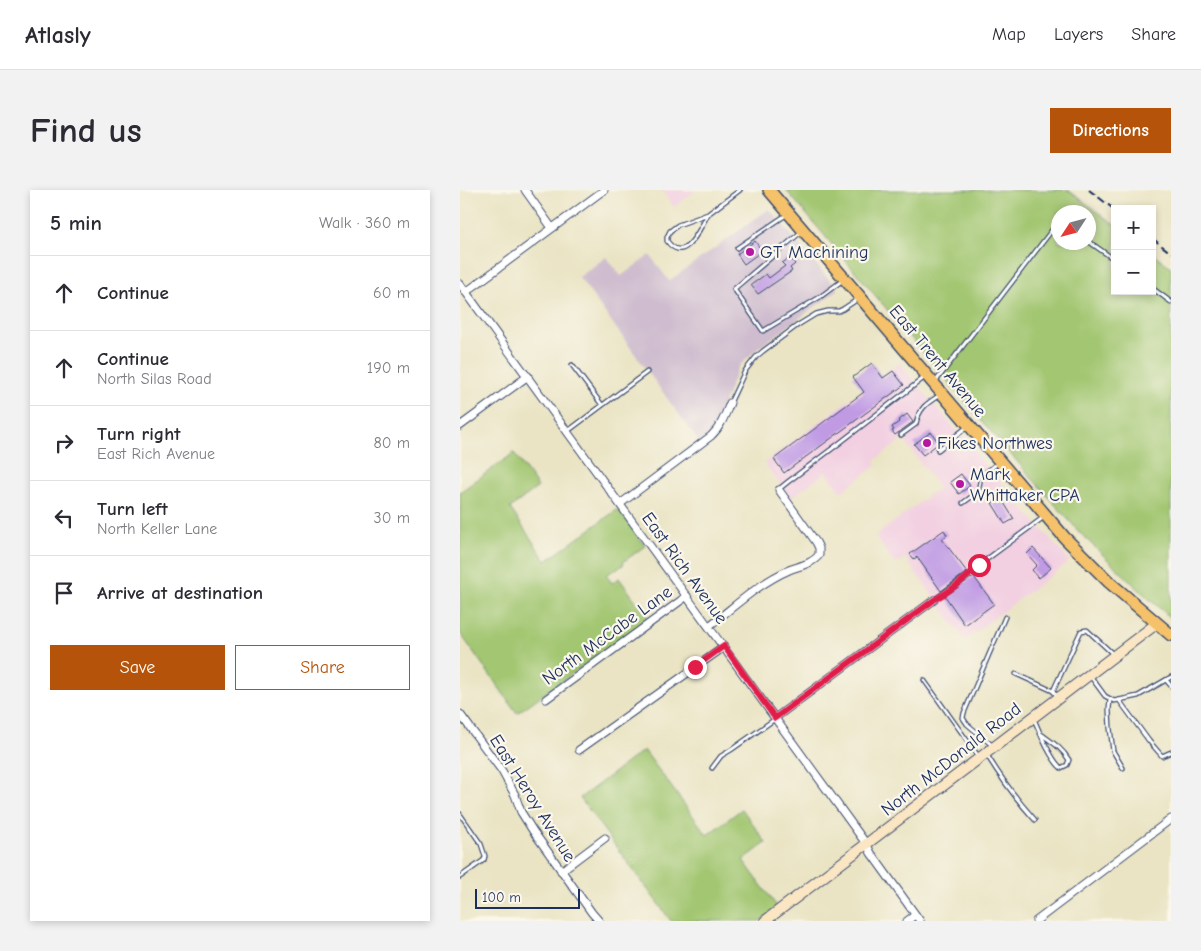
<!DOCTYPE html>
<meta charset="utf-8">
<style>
:root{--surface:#fff;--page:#f2f2f3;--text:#2b2b33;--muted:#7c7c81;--line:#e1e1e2;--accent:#b45309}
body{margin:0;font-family:"Comic Neue",sans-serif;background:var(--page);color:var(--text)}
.controls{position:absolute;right:15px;top:15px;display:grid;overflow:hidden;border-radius:0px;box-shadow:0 2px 8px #0003}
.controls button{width:45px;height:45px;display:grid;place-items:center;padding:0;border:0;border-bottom:1px solid var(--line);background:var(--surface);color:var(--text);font:25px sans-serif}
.compass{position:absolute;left:591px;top:15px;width:45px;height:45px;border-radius:50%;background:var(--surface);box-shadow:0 2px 8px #0003;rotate:234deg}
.scale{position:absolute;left:15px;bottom:12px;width:105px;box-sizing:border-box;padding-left:5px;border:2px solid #1b2f5e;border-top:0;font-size:14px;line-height:18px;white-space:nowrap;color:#1b2f5e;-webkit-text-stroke:4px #fbf7ec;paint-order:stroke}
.stop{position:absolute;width:15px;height:15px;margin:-11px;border:4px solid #e11d48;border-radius:50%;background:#fff}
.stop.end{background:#e11d48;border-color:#fff;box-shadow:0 1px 5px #0008}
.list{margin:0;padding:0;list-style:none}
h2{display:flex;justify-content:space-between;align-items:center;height:65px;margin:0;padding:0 20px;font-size:21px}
h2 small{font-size:16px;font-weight:400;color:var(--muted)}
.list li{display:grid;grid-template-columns:32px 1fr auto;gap:15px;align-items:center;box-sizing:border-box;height:75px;padding:0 20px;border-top:1px solid var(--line)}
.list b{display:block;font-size:19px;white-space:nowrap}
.list p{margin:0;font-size:16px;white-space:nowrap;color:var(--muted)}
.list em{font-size:16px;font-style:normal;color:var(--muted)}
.actions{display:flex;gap:10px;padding:15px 20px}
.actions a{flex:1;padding:11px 0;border:1px solid var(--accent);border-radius:0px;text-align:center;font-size:18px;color:var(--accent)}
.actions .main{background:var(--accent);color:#fff}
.icon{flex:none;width:28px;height:28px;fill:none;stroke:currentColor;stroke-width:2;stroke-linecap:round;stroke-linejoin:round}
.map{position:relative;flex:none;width:711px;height:731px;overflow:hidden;border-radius:0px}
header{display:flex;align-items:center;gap:30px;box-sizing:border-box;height:70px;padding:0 25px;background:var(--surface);border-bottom:1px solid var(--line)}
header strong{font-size:24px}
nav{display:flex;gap:28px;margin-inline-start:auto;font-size:18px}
.intro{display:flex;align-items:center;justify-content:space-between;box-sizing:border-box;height:120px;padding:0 30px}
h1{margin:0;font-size:35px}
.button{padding:12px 22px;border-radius:0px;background:var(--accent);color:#fff;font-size:18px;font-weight:700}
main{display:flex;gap:30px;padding:0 30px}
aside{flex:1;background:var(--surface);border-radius:0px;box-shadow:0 2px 8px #0003}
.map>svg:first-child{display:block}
.built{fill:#f2cfe1}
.industrial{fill:#cfbdcf}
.green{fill:#a2c671;stroke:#5e7a68;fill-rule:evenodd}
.building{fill:#c09be4}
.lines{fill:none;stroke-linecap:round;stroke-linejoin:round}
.lane-casing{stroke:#3a4a6d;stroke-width:5.5}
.street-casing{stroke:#3a4a6d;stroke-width:9}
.secondary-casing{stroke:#3a4a6d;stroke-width:12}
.primary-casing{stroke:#3a4a6d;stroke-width:14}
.lane{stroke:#fff;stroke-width:3}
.street{stroke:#fff;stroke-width:7}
.secondary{stroke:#fbe6c4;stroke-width:10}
.primary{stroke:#f5c16b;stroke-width:11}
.rail{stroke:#1b2f5e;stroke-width:2;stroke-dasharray:8 4;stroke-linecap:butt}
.route{stroke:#e11d48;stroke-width:6}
.poi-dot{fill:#b5179e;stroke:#fbf7ec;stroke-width:2}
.labels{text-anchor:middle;stroke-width:4.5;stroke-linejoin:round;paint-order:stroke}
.poi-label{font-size:18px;fill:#1b2f5e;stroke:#fbf7ec;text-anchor:start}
.street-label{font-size:18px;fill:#1b2f5e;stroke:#fbf7ec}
</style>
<header>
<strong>Atlasly</strong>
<nav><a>Map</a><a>Layers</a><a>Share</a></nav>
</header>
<div class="intro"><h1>Find us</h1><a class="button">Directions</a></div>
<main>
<aside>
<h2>5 min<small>Walk · 360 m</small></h2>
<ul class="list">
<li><svg class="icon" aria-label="ahead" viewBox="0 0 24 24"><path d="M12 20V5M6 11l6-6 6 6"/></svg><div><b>Continue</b></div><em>60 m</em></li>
<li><svg class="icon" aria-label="ahead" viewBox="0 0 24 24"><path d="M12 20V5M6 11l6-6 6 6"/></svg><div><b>Continue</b><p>North Silas Road</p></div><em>190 m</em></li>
<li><svg class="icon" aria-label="right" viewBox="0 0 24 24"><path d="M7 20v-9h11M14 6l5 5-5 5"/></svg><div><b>Turn right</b><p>East Rich Avenue</p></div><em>80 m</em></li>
<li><svg class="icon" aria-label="left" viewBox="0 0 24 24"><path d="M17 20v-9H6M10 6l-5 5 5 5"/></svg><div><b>Turn left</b><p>North Keller Lane</p></div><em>30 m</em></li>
<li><svg class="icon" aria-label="arrive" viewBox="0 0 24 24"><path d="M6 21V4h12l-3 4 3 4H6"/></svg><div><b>Arrive at destination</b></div></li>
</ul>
<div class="actions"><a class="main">Save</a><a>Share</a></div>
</aside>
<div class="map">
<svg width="711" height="731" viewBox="0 0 711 731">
<rect width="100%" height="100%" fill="#fbf7ec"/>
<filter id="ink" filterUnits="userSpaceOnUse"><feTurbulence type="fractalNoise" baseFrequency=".02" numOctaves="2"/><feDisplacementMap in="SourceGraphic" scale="10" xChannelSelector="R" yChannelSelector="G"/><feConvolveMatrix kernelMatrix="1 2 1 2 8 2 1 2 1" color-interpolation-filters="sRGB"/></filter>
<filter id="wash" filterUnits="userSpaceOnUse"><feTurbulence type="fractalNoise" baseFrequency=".0096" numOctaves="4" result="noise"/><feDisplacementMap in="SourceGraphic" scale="20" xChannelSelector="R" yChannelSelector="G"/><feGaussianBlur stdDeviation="1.12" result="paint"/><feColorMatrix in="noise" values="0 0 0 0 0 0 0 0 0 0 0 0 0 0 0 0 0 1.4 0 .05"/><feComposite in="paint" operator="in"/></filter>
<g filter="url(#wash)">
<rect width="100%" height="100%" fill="#eae4c4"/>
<g class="built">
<polygon points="202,0 236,0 214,17"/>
<polygon points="439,173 561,316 610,371 505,450 445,368 435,374 415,346 479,298 443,249 414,271 417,275 381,302 366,282 331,308 304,273"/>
</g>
<polygon class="industrial" points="309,19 378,100 297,159 281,174 277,180 264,212 267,214 255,240 239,252 119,87 146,67 161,86 190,65 209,91"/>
<g class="green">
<path d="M 326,0 L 608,0 L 655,35 L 655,101 L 692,101 L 692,63 L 711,77 L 711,428 L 689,409 L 621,344 L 518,227 ZM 598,22 L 628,22 L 628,52 L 598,52 Z"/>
<polygon points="54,263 78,297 50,318 86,371 158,319 185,356 163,372 164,374 156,380 154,380 146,385 152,393 159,388 189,429 57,523 0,443 0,302"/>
<polygon points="184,560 247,645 282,619 306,653 283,670 318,718 300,731 211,731 120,608"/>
</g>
<g id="blocks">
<g class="building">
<polygon points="295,51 302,61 284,74 277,64"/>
<polygon points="330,68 335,74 330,78 332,81 298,104 291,95 306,84 309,88 325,76 322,73"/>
<polygon points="412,173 423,188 433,181 444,195 324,283 314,269 404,202 393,187"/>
<polygon points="447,224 453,232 435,245 432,241 434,240 432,237 439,232 438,231"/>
<polygon points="471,242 479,253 463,265 454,254"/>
<polygon points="501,284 510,296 499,304 490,292"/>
<polygon points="541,308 554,329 545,334 532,313"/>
<polygon points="484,340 487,345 482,349 507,382 481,401 457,367 454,369 450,364"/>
<polygon points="573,358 591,378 579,388 572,380 577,375 567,364"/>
<polygon points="514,387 534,414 505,435 485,406 511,388 511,389"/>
</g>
</g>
</g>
<g filter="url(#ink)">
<use href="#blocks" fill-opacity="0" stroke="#3a4a6d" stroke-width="1"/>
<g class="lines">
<g class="lane-casing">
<g id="lane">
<path d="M 248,24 C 240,38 225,76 207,51 L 207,47 L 210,41 L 218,35 L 248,24 L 280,0"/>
<polyline points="341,42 274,99 303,141 360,107 383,90"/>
<polyline points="628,51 655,70"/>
<polyline points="277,58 326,25"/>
<polyline points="692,98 711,112"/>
<polyline points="112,175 142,215"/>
<polyline points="476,191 592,40 598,37"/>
<polyline points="270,213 285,181 296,167 303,161 338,135 356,124 368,121 379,121 383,119 398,109"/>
<polyline points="108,241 187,182"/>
<path d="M 441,245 L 456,234 C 459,218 467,213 480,205"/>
<polyline points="478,260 507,237"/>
<polyline points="319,299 329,291 377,255 465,187"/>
<polyline points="503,313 518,302 521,286 538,273"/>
<polyline points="475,409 510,384 519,375 584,327"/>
<polyline points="556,484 593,501"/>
<polyline points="631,487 645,506 654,511 678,506 711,487"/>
<polyline points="464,490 519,567"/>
<polyline points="706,490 711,496"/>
<polyline points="598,507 593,501 621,441 627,440 654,465"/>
<polyline points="650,509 649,520 650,538 653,561 663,578"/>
<polyline points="659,510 689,551 702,566 711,562"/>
<path d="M 574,529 C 580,543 590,568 601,578 L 607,575 L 609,570 C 602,558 592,552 581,544"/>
<polyline points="533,556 507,534 503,528 504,523 545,427"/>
<path d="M 527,565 C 541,588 557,610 575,630"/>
<polyline points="252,578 261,566 271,560 315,529"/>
<polyline points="0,624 21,654 25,666 24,670 0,687"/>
</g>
</g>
<g class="street-casing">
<g id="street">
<polyline points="65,0 92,38"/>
<polyline points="0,94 407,655 411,663 460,731"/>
<polyline points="6,102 144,0"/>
<polyline points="0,236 68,186"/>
<path d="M 160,314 L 251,246 C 261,237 265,225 270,213"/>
<path d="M 249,436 C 274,417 299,393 329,380 C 339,376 352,374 359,365 L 359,358 L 356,352 L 319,300"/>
<polyline points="86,509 227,406"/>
<polyline points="0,524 42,581 55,605 61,622 73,641 132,723 139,731"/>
<polyline points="315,528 474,410"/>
<polyline points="119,560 264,457"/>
<polyline points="101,681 145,648"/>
<polyline points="447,731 455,725"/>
<polyline points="576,731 711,629"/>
</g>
</g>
<g class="secondary-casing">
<polyline id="secondary" points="305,731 696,434"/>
</g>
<g class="primary-casing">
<polyline id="primary" points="309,0 605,348 649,392 711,445"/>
</g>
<use href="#lane" class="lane"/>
<use href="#street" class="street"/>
<use href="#secondary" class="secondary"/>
<use href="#primary" class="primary"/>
<g class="rail">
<polyline points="629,0 655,20"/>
<polyline points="692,48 711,63"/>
</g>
</g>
</g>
<g class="lines" filter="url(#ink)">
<path class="route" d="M 235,477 L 264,456 L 315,528 L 474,410 C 490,401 506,389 519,375"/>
</g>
<g class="poi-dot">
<circle cx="290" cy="62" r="5"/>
<circle cx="467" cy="253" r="5"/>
<circle cx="500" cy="294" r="5"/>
</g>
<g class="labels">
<g class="poi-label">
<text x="300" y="68">GT Machining</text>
<text x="477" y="259">Fikes Northwes</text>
<text x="510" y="290">Mark<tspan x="510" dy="21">Whittaker CPA</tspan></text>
</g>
<g class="street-label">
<text transform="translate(478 171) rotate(50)" y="6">East Trent Avenue</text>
<text transform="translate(225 378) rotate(54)" y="6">East Rich Avenue</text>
<text transform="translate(147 445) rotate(-36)" y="6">North McCabe Lane</text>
<text transform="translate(491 569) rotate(-38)" y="6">North McDonald Road</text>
<text transform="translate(73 608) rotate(58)" y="6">East Heroy Avenue</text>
</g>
</g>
</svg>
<div class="controls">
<button>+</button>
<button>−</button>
</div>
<svg class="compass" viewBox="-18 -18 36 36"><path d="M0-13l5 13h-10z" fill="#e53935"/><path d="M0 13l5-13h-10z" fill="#7c7c81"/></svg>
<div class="scale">100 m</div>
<div class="stop" style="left:519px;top:375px"></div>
<div class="stop end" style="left:235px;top:477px"></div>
</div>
</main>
